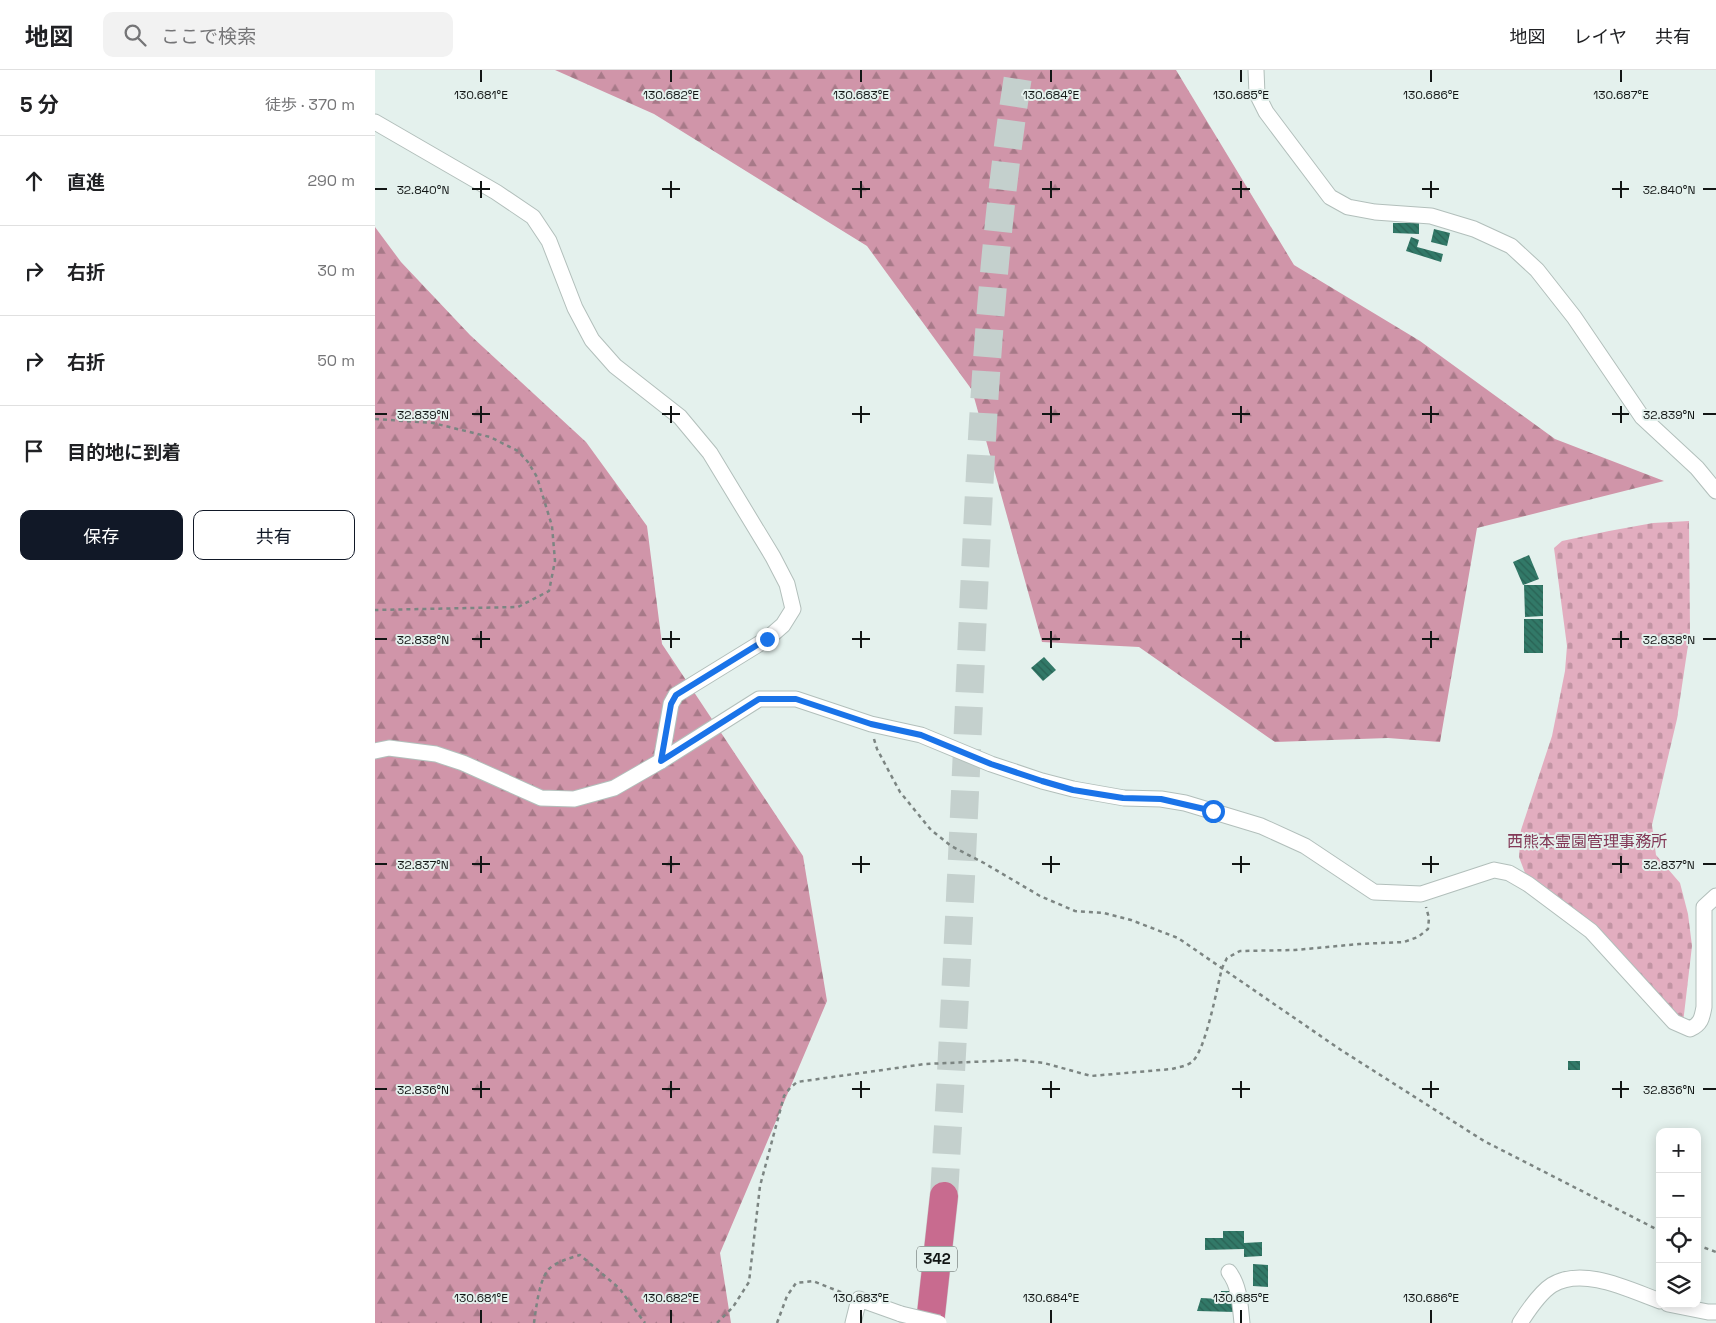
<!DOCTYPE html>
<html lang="ja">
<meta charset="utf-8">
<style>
:root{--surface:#fff;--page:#f2f2f2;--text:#202124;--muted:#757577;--line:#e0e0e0;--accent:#111827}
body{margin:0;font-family:"Space Grotesk","Noto Sans JP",sans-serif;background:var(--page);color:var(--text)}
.controls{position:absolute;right:15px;bottom:15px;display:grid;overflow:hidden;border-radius:10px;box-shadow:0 2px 12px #0003}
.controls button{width:45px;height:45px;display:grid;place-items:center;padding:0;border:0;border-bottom:1px solid var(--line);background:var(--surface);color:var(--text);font:25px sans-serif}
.stop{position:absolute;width:15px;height:15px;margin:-11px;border:4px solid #1a73e8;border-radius:50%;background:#fff}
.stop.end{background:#1a73e8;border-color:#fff;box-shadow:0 1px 5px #0008}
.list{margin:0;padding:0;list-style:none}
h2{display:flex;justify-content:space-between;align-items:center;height:65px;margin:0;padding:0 20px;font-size:21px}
h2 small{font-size:16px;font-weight:400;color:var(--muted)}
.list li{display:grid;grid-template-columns:32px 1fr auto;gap:15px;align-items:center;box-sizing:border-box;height:90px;padding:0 20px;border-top:1px solid var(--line)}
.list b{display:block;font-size:19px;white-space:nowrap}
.list em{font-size:16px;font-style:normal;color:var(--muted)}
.actions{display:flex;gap:10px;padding:15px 20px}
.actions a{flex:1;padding:11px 0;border:1px solid var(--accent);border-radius:10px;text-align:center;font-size:18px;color:var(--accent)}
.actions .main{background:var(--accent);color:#fff}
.icon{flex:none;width:28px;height:28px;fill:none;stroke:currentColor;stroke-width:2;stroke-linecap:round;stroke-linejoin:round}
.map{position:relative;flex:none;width:1341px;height:1253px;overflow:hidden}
header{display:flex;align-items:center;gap:30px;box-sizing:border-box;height:70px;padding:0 25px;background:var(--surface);border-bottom:1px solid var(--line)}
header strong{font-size:24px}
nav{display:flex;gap:28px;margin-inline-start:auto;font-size:18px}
.search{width:350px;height:45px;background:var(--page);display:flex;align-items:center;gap:12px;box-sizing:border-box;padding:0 18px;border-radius:10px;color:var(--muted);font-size:19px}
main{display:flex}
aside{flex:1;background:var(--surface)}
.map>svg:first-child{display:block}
.forest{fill:url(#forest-firs)}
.cemetery{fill:url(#cemetery-stones)}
.building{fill:url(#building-back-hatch)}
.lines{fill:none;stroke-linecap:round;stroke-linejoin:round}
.motorway-tunnel{stroke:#c4d0cd;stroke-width:28;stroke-dasharray:28 14;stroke-linecap:butt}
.minor-casing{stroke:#b2bfbb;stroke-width:17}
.motorway-casing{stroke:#cbcccc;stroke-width:29}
.path{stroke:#7c8582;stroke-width:2.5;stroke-dasharray:4 4;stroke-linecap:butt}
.minor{stroke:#fff;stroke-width:15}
.motorway{stroke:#c86b8f;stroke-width:28}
.minor-bridge-casing{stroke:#b2bfbb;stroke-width:17;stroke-linecap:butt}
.minor-bridge{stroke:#fff;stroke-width:15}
.route{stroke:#1a73e8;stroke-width:6}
.ticks{fill:none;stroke:#121615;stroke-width:2}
.labels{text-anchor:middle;stroke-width:4;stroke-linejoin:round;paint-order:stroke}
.shield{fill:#e4f1ed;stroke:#515856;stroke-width:1}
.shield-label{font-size:15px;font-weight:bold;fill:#121615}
.park-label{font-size:16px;fill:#833a58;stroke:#e4f1ed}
.ticks-label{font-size:12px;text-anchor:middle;fill:#121615;stroke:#e4f1ed;stroke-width:4;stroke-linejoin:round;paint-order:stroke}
</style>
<header>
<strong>地図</strong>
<div class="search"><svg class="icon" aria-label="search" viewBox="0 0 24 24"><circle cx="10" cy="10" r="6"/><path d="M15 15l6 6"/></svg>ここで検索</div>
<nav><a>地図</a><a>レイヤ</a><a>共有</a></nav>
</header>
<main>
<aside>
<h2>5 分<small>徒歩 · 370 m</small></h2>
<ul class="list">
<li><svg class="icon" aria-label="ahead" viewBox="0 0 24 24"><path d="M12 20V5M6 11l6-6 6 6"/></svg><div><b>直進</b></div><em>290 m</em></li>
<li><svg class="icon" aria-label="right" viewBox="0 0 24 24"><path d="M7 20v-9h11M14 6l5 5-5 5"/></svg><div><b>右折</b></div><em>30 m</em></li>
<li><svg class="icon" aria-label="right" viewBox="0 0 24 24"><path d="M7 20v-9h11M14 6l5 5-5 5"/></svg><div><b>右折</b></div><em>50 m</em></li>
<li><svg class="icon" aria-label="arrive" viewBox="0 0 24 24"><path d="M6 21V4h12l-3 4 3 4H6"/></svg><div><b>目的地に到着</b></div></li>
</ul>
<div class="actions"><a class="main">保存</a><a>共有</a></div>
</aside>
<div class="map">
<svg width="1341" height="1253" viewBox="0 0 1341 1253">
<defs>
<pattern id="forest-firs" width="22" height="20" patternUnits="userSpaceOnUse" patternTransform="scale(1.25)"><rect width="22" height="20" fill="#d095a9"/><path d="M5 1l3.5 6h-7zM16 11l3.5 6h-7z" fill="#a77988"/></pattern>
<pattern id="cemetery-stones" width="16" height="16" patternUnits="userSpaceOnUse" patternTransform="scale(1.25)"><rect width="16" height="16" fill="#e2adbf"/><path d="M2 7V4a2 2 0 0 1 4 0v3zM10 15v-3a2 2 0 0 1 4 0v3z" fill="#c194a3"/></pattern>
<pattern id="building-back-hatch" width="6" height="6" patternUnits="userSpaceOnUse" patternTransform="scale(1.25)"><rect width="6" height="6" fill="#327968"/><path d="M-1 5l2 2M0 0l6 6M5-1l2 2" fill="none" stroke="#296254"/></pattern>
</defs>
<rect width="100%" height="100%" fill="#e4f1ed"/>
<g class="forest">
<polygon points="180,0 801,0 919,195 1045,271 1180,369 1289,411 1102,458 1065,672 1013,668 900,672 764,577 667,572 597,320 492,176 279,44"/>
<polygon points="0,157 26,192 95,265 211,372 272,456 287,574 428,786 452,931 345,1183 356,1253 0,1253"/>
</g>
<polygon class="cemetery" points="1314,451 1315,562 1302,649 1277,755 1281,785 1305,813 1313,844 1317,876 1308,953 1152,808 1144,787 1146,760 1177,666 1190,601 1192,576 1179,478 1187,471 1234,461 1278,453"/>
<g class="building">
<polygon points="1018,153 1044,153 1044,164 1018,163"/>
<polygon points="1059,159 1075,163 1072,176 1056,172"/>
<polygon points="1036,167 1044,170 1042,177 1068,184 1066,192 1031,181"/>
<polygon points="1154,485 1164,509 1148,515 1138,492"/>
<polygon points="1149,515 1168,515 1168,546 1150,547"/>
<rect x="1149" y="549" width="19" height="34"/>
<polygon points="669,587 681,600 668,611 656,598"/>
<rect x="1193" y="991" width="12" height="9"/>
<polygon points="848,1161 869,1161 869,1173 887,1172 887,1186 869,1187 869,1179 830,1180 830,1168 848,1168"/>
<polygon points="878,1194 893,1195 893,1217 878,1216"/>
<polygon points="846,1221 857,1221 860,1242 822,1241 826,1228 845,1229"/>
</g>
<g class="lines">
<path class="motorway-tunnel" d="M 569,1126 C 580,939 589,752 597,565 C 606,376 614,187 644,0"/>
<g class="minor-casing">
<g id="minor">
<polyline points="881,0 882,24 891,42 955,127 973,137 1000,142 1056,146 1099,159 1136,176 1162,200 1199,247 1267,347 1322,398 1341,421"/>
<polyline points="0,52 121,122 158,147 174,171 200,238 217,270 240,296 305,347 335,383 398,487 412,514 418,539 408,555 392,569 301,625 296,634 286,691"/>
<path d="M 0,681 L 14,678 L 61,684 L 88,693 L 166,728 L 199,729 L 239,718 L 286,691 L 384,629 L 421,629 L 496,654 L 546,665 L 616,694 L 667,711 L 698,719 L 749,728 L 786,729 L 810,733 L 886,756 L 930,776 L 999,822 L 1046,824 L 1119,800 L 1134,803 L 1153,814 L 1216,861 L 1299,952 L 1315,959 C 1326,954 1327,948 1329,937 L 1329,837 L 1341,826"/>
<path d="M 854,1202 C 865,1217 865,1235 867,1253"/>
<polyline points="1293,1234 1333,1242 1341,1242"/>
<polyline points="478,1253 484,1229 526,1244"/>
<path d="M 1145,1253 C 1152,1242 1166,1222 1177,1215 C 1208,1196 1255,1220 1285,1231"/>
</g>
</g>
<g class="motorway-casing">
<polyline id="motorway" points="555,1253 569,1126"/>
</g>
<g class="path">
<polyline points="0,349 58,353 115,367 143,381 153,392 162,407 177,456 180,491 174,521 143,537 0,540"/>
<polyline points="499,669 502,679 525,722 556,760 576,776 609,793 665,826 700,841 729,843 756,850 803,868 966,980 1109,1071 1285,1161"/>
<polyline points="1322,1175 1341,1182"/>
<path d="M 159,1253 C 161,1239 164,1211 173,1200 C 180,1192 195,1188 205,1185 L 244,1218 L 270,1253"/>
<path d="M 342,1253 L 358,1237 L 374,1212 L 385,1116 L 409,1026 L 415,1018 L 422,1012 L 550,994 L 642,990 L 669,993 L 716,1006 L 797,999 C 804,997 813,996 818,991 C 831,978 842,918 847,898 L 852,888 L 865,881 L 920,880 L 984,874 L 1029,872 L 1043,867 L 1053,859 L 1054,848 L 1051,837"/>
<polyline points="402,1253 412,1226 421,1213 438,1211 473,1225"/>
</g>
<use href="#minor" class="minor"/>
<use href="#motorway" class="motorway"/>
<g class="minor-bridge-casing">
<polyline id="minor-bridge" points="526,1244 564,1253"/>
</g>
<use href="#minor-bridge" class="minor-bridge"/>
</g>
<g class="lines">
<polyline class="route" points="392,569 301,625 296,634 286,691 384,629 421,629 496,654 546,665 616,694 667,711 698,720 748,728 786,729 838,741"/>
</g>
<path class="ticks" d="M 106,0 L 106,12M 296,0 L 296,12M 486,0 L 486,12M 676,0 L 676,12M 866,0 L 866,12M 1056,0 L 1056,12M 1246,0 L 1246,12M 106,111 L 106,128M 296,111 L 296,128M 486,111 L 486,128M 676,111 L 676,128M 866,111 L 866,128M 1056,111 L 1056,128M 1246,111 L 1246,128M 0,119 L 12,119M 97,119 L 115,119M 287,119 L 305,119M 477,119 L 495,119M 667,119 L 685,119M 857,119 L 875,119M 1047,119 L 1064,119M 1237,119 L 1254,119M 1328,119 L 1341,119M 106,336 L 106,353M 296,336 L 296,353M 486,336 L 486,353M 676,336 L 676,353M 866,336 L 866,353M 1056,336 L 1056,353M 1246,336 L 1246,353M 0,344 L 12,344M 97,344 L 115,344M 287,344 L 305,344M 477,344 L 495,344M 667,344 L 685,344M 857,344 L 875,344M 1047,344 L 1064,344M 1237,344 L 1254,344M 1328,344 L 1341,344M 106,561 L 106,578M 296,561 L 296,578M 486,561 L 486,578M 676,561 L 676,578M 866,561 L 866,578M 1056,561 L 1056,578M 1246,561 L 1246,578M 0,569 L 12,569M 97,569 L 115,569M 287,569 L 305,569M 477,569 L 495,569M 667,569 L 685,569M 857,569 L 875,569M 1047,569 L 1064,569M 1237,569 L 1254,569M 1328,569 L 1341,569M 106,786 L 106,803M 296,786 L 296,803M 486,786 L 486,803M 676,786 L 676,803M 866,786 L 866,803M 1056,786 L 1056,803M 1246,786 L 1246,803M 0,794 L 12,794M 97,794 L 115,794M 287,794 L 305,794M 477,794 L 495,794M 667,794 L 685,794M 857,794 L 875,794M 1047,794 L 1064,794M 1237,794 L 1254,794M 1328,794 L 1341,794M 106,1011 L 106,1028M 296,1011 L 296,1028M 486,1011 L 486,1028M 676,1011 L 676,1028M 866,1011 L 866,1028M 1056,1011 L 1056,1028M 1246,1011 L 1246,1028M 0,1019 L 12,1019M 97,1019 L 115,1019M 287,1019 L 305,1019M 477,1019 L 495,1019M 667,1019 L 685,1019M 857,1019 L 875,1019M 1047,1019 L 1064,1019M 1237,1019 L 1254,1019M 1328,1019 L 1341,1019M 106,1240 L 106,1253M 296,1240 L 296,1253M 486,1240 L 486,1253M 676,1240 L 676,1253M 866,1240 L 866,1253M 1056,1240 L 1056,1253"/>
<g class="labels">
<rect class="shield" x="542" y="1176.5" width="40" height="25" rx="4"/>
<g class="shield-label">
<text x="562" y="1194">342</text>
</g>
<g class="park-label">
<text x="1212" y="777">西熊本霊園管理事務所</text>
</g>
</g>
<g class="ticks-label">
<text x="106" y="29">130.681°E</text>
<text x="296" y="29">130.682°E</text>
<text x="486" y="29">130.683°E</text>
<text x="676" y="29">130.684°E</text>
<text x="866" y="29">130.685°E</text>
<text x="1056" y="29">130.686°E</text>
<text x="1246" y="29">130.687°E</text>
<text x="48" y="124">32.840°N</text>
<text x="1294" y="124">32.840°N</text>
<text x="48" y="349">32.839°N</text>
<text x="1294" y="349">32.839°N</text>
<text x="48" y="574">32.838°N</text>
<text x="1294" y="574">32.838°N</text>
<text x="48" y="799">32.837°N</text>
<text x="1294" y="799">32.837°N</text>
<text x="48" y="1024">32.836°N</text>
<text x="1294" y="1024">32.836°N</text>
<text x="106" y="1232">130.681°E</text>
<text x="296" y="1232">130.682°E</text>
<text x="486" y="1232">130.683°E</text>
<text x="676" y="1232">130.684°E</text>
<text x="866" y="1232">130.685°E</text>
<text x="1056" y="1232">130.686°E</text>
</g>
</svg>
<div class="controls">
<button>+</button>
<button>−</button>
<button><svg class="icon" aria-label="locate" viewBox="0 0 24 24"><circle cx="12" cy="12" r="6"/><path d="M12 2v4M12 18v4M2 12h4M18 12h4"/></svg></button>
<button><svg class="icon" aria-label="layers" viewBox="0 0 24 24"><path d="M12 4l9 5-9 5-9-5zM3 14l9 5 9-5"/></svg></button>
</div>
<div class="stop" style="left:838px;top:741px"></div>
<div class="stop end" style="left:392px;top:569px"></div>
</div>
</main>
